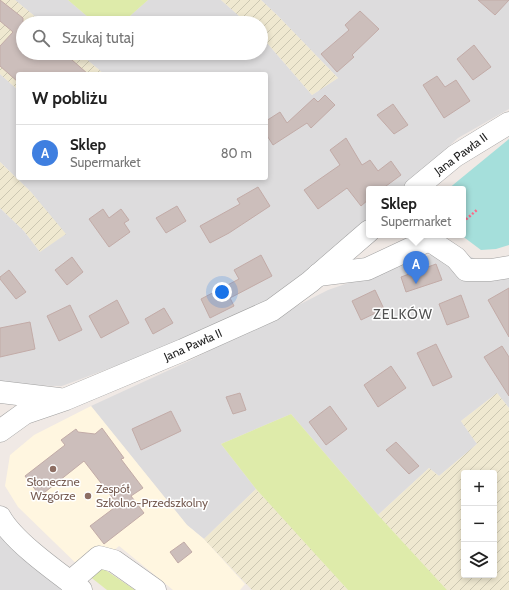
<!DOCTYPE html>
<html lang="pl">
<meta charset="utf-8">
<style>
:root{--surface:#fff;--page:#f6f6f6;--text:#222;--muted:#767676;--line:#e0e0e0;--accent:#1a73e8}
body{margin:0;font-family:Cabin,sans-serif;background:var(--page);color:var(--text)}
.controls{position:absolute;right:12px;bottom:12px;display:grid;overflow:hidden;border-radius:4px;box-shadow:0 2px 6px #0003}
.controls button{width:36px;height:36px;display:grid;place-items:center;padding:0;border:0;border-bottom:1px solid var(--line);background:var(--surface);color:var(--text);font:20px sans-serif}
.you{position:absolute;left:222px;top:292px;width:14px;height:14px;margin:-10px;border:3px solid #fff;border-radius:50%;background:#1a73e8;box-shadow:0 0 0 6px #1a73e833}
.badge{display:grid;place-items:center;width:26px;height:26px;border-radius:50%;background:var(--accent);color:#fff;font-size:13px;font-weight:700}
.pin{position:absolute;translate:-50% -33px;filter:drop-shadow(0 1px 2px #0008)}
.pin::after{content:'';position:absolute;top:21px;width:14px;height:12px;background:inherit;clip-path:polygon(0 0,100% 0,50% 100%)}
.popup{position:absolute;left:366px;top:186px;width:100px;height:52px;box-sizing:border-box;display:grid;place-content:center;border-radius:4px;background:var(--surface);filter:drop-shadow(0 1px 3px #0005);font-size:13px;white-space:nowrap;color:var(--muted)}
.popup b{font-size:15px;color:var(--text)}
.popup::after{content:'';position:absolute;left:50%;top:100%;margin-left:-8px;border:8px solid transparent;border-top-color:var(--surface)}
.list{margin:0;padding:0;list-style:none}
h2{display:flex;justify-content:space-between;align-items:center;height:52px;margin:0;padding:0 16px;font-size:17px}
h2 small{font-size:13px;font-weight:400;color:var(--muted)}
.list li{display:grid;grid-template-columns:26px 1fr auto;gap:12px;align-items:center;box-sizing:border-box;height:56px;padding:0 16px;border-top:1px solid var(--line)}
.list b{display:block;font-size:15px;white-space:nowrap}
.list p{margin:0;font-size:13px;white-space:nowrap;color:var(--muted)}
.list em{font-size:13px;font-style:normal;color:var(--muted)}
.icon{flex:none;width:22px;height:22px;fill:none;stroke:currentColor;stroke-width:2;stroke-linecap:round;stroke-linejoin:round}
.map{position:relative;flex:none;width:509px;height:590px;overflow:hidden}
.search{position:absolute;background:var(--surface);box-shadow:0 2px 6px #0003;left:16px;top:16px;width:252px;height:44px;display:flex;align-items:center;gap:10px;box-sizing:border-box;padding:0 14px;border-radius:22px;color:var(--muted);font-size:15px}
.panel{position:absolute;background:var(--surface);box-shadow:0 2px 6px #0003;left:16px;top:72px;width:252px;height:108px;border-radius:4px}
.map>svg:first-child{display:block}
.residential{fill:#dddcdd}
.education{fill:#fff6e0}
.farmland{fill:url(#farmland-furrows);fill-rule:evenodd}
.grass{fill:#deebaa}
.water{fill:#a5dfdb}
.building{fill:#ccbebb;stroke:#c2aba7}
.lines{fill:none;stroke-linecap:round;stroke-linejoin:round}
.minor-casing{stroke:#a0a0a0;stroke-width:23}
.path{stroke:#fd6986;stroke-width:2.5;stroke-dasharray:2 2;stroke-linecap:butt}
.minor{stroke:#fff;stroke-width:22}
.education-dot{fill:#8d6e63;stroke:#fff;stroke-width:1.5}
.labels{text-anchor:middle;stroke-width:3;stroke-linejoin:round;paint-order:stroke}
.street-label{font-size:12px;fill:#1f1f1f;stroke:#fff}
.education-label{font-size:12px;fill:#785e54;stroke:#fff}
.quarter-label{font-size:14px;letter-spacing:1px;fill:#525252;stroke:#fff}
</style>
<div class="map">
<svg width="509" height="590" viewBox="0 0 509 590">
<defs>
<pattern id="farmland-furrows" width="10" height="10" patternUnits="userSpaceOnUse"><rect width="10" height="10" fill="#efe8d0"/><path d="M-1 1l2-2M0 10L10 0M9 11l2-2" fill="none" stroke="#ccc7b2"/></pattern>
</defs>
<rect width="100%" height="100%" fill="#f0e9e5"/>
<g class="residential">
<polygon points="15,0 68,0 95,23 43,23"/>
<polygon points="148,0 221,0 247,23 122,23"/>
<polygon points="261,0 509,0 509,109 458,138 401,189 369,189 369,218 289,288 215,329 62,386 0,385 0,208 24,231 40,252 31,192 0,162 0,74 18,90 18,178 266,178 266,74 104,74 79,53 261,53 261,36 312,95 338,78 278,16"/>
<polygon points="452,247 483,263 509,257 509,408 497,393 461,421 477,444 439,476 429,468 378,515 291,414 221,444 256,489 204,539 187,525 91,406 191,360 328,290"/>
<polygon points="0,532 68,590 0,590"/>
</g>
<polygon class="education" points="91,406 187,525 204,539 245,584 240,590 173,590 119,546 88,575 18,507 5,486 10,455 34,435"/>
<g class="farmland">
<polygon points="0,0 15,0 43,23 23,23 23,53 79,53 104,74 18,74 18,90 0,74"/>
<polygon points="221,0 261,0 278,16 338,78 312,95 261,36 261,23 247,23"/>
<polygon points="0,162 31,192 66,234 40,252 24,231 0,208"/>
<path d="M 497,393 L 509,408 L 509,590 L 447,590 L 378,515 L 429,468 L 439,476 L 477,444 L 461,421 ZM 464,473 L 494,473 L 494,575 L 464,575 Z"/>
<polygon points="256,489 303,540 348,590 252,590 204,539"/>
</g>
<g class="grass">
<polygon points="68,0 148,0 122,23 95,23"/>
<polygon points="291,414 378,515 447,590 348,590 256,489 221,444"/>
<polygon points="98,565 135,590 107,590 88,575"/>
</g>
<polygon class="water" points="509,139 509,245 496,249 481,250 461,235 463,235 463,189 448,189"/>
<g class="building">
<polygon points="0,0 23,18 23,53 64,53 88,74 18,74 18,82 0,66 0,46 13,32 0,21"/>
<polygon points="478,0 509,0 495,15"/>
<polygon points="360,11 379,29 352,55 354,57 337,72 321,54 349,30 345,25"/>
<polygon points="474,45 491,67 473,80 457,59"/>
<polygon points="437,76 445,87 456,80 470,101 444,118 423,85"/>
<polygon points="325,95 335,105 311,128 307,123 273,145 266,134 266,121 280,112 287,123 314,98 318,102"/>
<polygon points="393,104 408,125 394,134 377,115"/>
<polygon points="346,138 362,165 370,160 378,171 391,161 401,175 382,189 369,189 369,199 361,206 347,188 318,209 304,190 340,165 330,150"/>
<polygon points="258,187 270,206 229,233 210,243 200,226 240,204 237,199"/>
<polygon points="177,206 186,221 166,233 156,218"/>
<polygon points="103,209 109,218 121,209 129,220 124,223 130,232 109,247 89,219"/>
<polygon points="261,255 272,276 230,298 234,306 210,318 201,299 239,279 234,270"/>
<polygon points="72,257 83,272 67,285 55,270"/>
<polygon points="436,264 442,280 406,292 401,277"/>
<polygon points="9,270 26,292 16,299 0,279 0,277"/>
<polygon points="509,288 509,337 488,300"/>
<polygon points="375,290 384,309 361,320 352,301"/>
<polygon points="461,295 469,317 447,325 439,304"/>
<polygon points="117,300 129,323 101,338 89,316"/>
<polygon points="70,305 82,330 59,341 47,316"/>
<polygon points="164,308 173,323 153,334 145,319"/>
<polygon points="30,322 35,349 0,357 0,328"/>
<polygon points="436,344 452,377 433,386 417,353"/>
<polygon points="502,346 509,357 509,396 484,357"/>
<polygon points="391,366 406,388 378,407 364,385"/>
<polygon points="240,393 246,410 233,414 226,397"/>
<polygon points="330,406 347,429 326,445 309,422"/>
<polygon points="171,411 181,431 141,450 132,429"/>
<polygon points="102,428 124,458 121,459 143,488 131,496 144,513 104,544 90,526 118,505 84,461 40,496 25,476 65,445 61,440 76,429 78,432 95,434"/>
<polygon points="396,442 419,466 409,474 386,450"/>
<polygon points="184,542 192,552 178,563 170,552"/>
</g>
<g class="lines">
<g class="minor-casing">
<g id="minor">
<polyline points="415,189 455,156 509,123"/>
<polyline points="426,235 429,240 456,258 466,270 491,270 509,267"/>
<polyline points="318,275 367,269 429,240"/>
<polyline points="0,392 59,399"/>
<polyline points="0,431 25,413 66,399 183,350 272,310 310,282 369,231"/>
<path d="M 0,517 C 14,542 57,572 81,590"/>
<polyline points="70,582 99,557 114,561 155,590"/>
</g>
</g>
<polyline class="path" points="463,222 478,209"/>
<use href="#minor" class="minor"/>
</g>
<g class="education-dot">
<circle cx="53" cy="469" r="4"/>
<circle cx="88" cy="496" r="4"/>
</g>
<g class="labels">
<g class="street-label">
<text transform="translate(461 154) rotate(-36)" y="4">Jana Pawła II</text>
<text transform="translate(193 345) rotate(-24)" y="4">Jana Pawła II</text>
</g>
<g class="education-label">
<text x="53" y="486">Słoneczne<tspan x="53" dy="14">Wzgórze</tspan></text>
<text x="96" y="493" text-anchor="start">Zespół<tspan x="96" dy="14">Szkolno-Przedszkolny</tspan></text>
</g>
<g class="quarter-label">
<text x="403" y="319">ZELKÓW</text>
</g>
</g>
</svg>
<div class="controls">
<button>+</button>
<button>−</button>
<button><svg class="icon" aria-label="layers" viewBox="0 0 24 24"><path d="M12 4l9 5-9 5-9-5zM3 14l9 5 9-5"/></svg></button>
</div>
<div class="you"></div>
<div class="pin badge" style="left:416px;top:284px;background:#3f7fe0">A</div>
<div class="popup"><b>Sklep</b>Supermarket</div>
<div class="search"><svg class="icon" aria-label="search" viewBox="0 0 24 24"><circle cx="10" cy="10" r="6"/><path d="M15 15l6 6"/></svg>Szukaj tutaj</div>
<section class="panel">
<h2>W pobliżu<small></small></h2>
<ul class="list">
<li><span class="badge" style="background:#3f7fe0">A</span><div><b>Sklep</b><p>Supermarket</p></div><em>80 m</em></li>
</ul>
</section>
</div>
